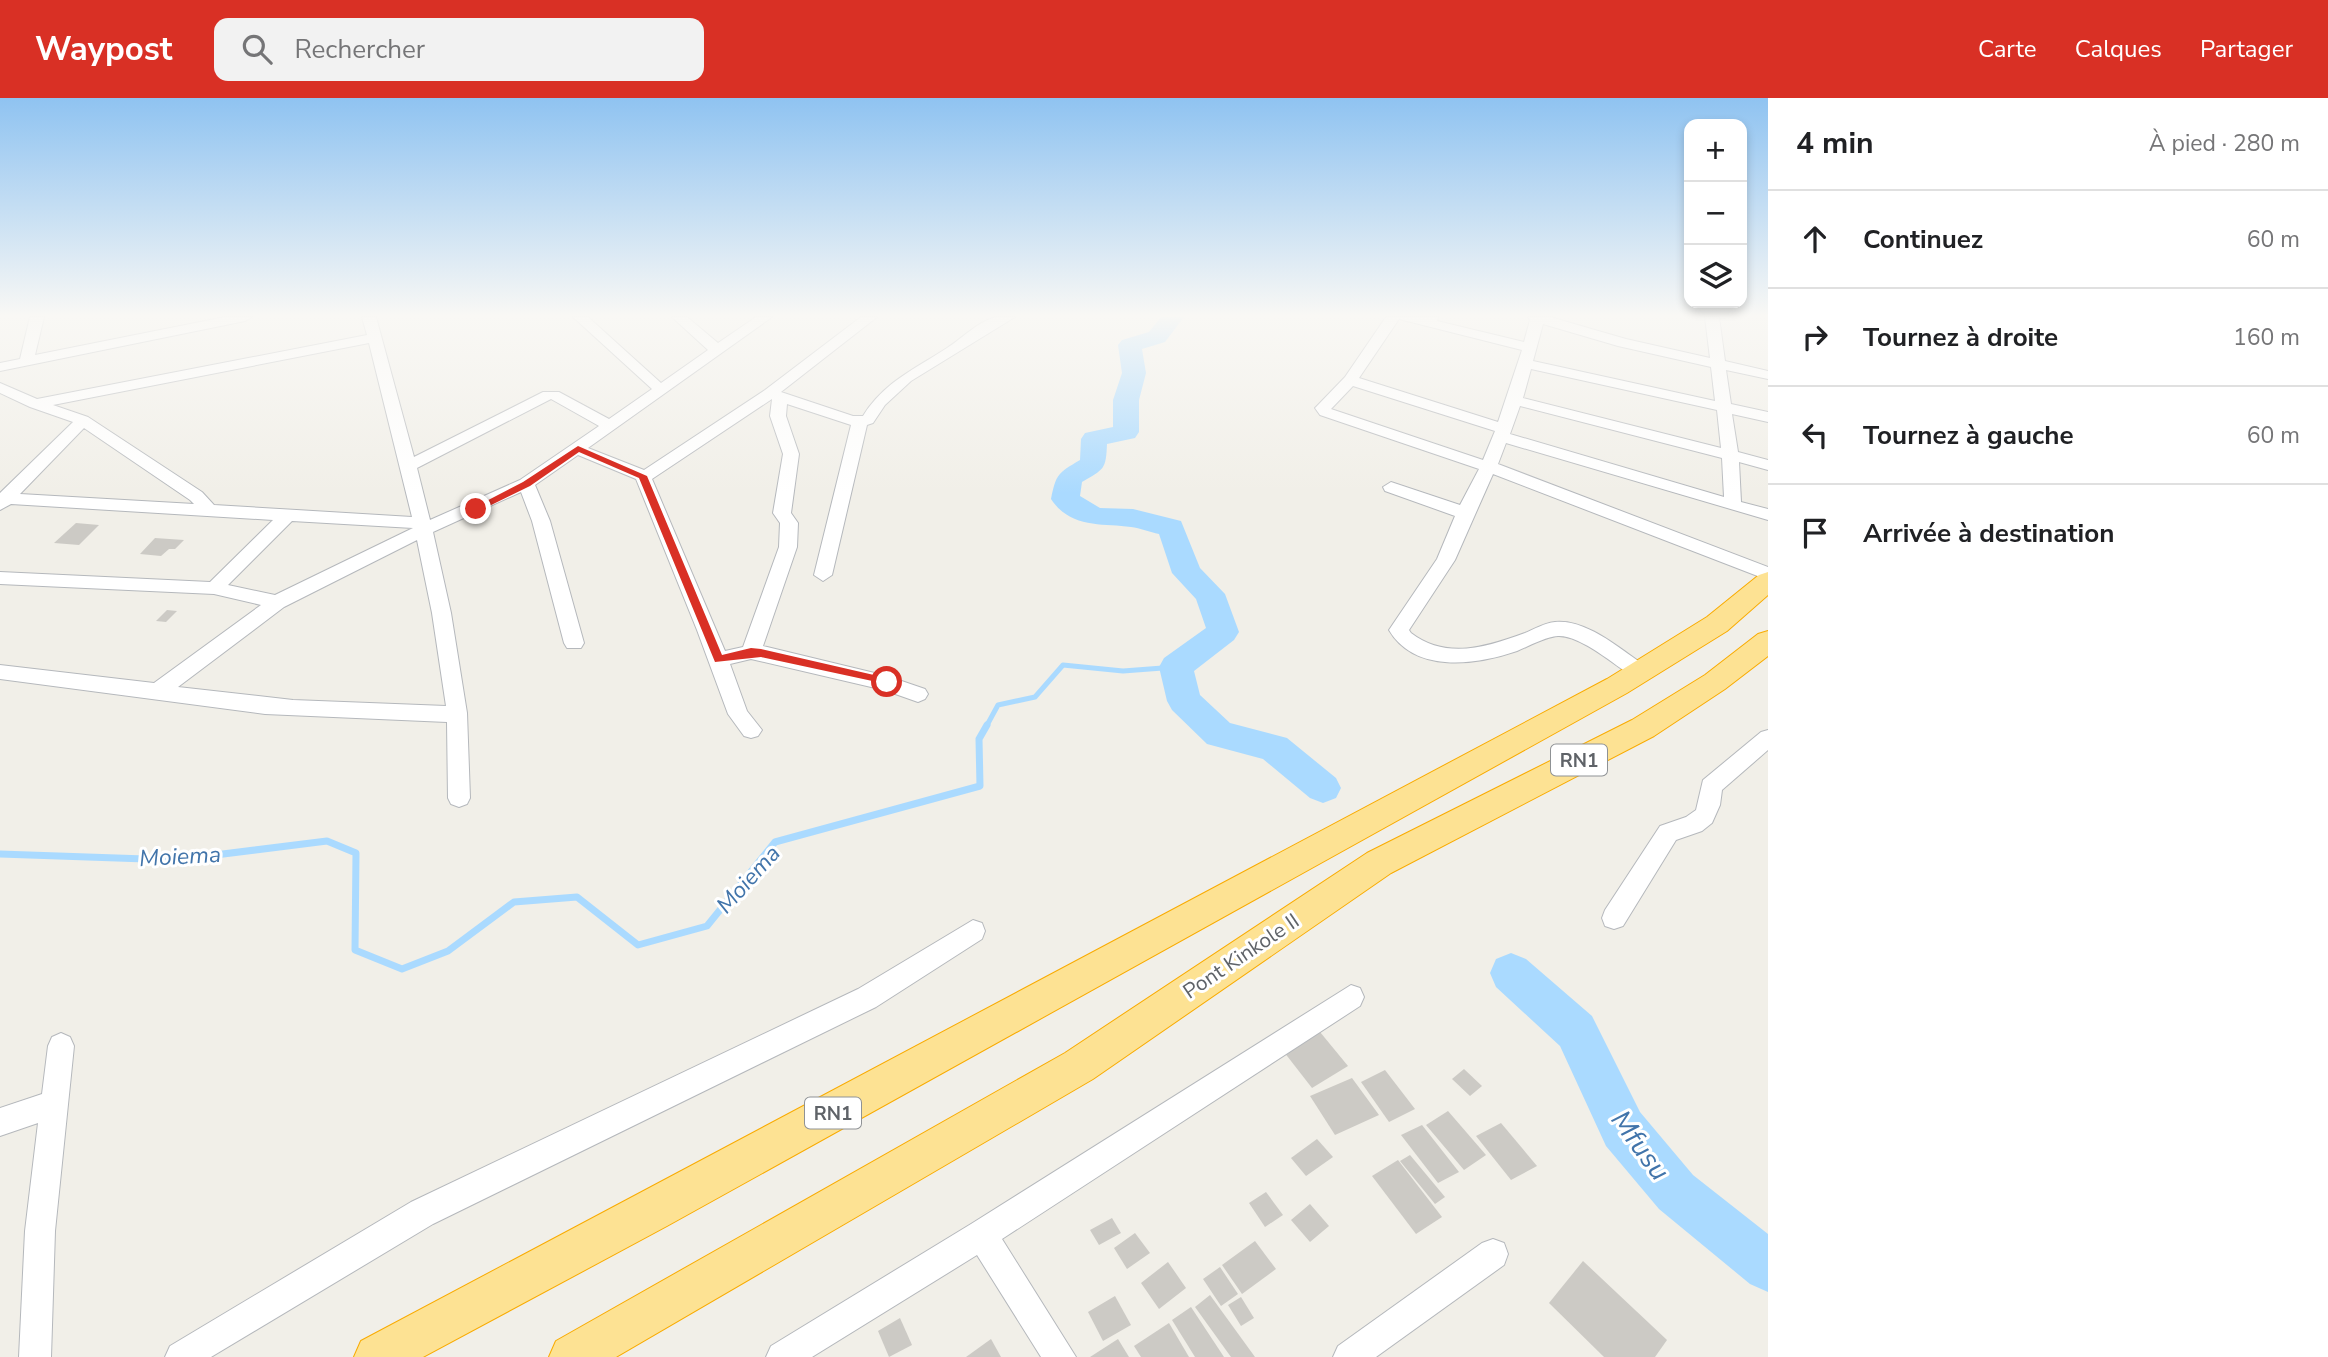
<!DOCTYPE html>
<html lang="fr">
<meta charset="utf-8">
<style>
:root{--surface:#fff;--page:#f2f2f2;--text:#202124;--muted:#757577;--line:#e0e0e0;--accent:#d93025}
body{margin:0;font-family:"Nunito Sans",sans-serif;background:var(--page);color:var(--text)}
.controls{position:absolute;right:21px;top:21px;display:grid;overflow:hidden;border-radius:14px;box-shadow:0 4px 10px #0003}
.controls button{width:63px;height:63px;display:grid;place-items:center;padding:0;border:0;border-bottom:2px solid var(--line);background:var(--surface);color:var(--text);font:35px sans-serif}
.stop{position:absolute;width:21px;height:21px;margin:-16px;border:5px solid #d93025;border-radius:50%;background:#fff}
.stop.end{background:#d93025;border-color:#fff;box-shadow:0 2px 7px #0008}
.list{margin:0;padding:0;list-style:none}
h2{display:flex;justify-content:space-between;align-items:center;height:91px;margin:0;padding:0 28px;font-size:30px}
h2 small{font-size:23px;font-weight:400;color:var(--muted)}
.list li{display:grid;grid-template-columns:46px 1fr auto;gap:21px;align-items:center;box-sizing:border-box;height:98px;padding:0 28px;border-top:2px solid var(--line)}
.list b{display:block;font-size:26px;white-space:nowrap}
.list em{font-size:23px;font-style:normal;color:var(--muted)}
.icon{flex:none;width:38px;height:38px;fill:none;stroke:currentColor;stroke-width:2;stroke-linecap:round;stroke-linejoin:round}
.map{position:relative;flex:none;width:1768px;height:1259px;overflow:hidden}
header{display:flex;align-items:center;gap:42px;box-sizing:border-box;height:98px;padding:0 35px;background:var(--accent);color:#fff}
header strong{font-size:33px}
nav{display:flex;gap:38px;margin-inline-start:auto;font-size:24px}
.search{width:490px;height:63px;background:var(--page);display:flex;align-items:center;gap:18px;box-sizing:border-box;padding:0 24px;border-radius:14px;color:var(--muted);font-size:26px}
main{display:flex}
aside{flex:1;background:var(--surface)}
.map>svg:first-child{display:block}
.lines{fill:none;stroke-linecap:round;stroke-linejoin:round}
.stream-far1{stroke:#aadaff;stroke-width:5}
.stream{stroke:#aadaff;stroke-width:7}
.river{fill:#aadaff;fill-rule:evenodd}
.building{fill:#cccac5}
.minor-casing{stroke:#b5b8bc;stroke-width:2}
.highway-casing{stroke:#f9ab00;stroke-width:2}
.minor{fill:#fff;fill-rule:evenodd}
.highway{fill:#fde293;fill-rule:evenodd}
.route{fill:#d93025}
.labels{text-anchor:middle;stroke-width:6;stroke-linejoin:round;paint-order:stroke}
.shield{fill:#fff;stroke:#8f9295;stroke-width:2}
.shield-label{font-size:19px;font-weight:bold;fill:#5f6368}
.street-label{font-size:21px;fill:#5f6368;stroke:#fff}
.water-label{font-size:23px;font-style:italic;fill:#4174aa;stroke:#fff}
.near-water-label{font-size:28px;font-style:italic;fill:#4174aa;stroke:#fff}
</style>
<header>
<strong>Waypost</strong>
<div class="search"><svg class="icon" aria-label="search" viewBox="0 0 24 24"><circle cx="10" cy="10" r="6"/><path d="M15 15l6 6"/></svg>Rechercher</div>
<nav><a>Carte</a><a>Calques</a><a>Partager</a></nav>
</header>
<main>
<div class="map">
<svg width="1768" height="1259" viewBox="0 0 1768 1259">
<rect width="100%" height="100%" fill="#f1efe8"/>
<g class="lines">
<polyline class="stream-far1" points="986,629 998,607 1035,599 1063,567 1123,573 1176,569"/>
<polyline class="stream" points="0,756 175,762 327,743 356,755 355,852 402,871 448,853 514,804 577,799 638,847 707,828 775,744 980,688 979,641 987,627"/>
<g class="river">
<path d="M 1161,219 L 1184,219 L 1165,244 L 1142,251 L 1146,275 L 1139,302 L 1139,334 L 1135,340 L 1107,346 C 1106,372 1104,371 1082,384 L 1080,398 L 1100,410 L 1133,411 L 1181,423 L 1200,470 L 1225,496 L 1239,534 L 1234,542 L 1194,573 L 1200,597 L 1230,625 L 1287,640 L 1336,680 L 1341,690 L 1336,700 L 1323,705 L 1310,700 L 1263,661 L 1207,646 L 1172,612 L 1167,603 L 1159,569 L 1164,560 L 1206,530 L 1196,501 L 1172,475 L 1159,436 C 1150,434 1140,430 1131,429 C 1102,425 1071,431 1051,401 C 1056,376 1058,375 1080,362 L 1081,341 L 1085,335 L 1113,329 L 1113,302 L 1122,275 L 1118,247 L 1122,242 L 1149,234 Z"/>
<polygon points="1511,855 1526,861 1592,918 1640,1014 1693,1077 1768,1136 1768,1194 1750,1186 1659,1111 1606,1048 1560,948 1496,889 1490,875 1496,861"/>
</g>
</g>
<g class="building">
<polygon points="76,425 99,427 79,447 54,445"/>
<polygon points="155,440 184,442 175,451 169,451 161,458 140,456"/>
<polygon points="167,512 177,513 166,524 156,523"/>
<polygon points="1320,934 1348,968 1312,990 1284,954"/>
<polygon points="1464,971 1482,988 1470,998 1452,981"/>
<polygon points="1385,972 1415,1011 1389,1024 1361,984"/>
<polygon points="1352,980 1379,1017 1335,1037 1310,998"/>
<polygon points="1448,1013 1486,1057 1464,1072 1426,1027"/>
<polygon points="1501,1025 1537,1068 1511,1082 1476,1038"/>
<polygon points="1422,1027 1459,1074 1438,1085 1401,1037"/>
<polygon points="1317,1041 1333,1059 1306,1078 1291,1060"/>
<polygon points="1410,1057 1445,1099 1435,1106 1400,1063"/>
<polygon points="1398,1062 1442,1119 1416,1136 1372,1078"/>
<polygon points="1266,1094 1283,1117 1265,1129 1249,1105"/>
<polygon points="1310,1106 1329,1128 1310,1144 1291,1122"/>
<polygon points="1112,1120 1121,1135 1099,1147 1090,1132"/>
<polygon points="1135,1135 1150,1155 1127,1171 1114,1150"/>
<polygon points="1255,1143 1276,1171 1242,1196 1222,1167"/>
<polygon points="1583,1163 1667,1242 1655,1259 1604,1259 1549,1205"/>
<polygon points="1168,1164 1186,1190 1159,1211 1141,1185"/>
<polygon points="1220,1169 1238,1196 1221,1208 1203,1181"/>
<polygon points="1210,1197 1255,1259 1231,1259 1195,1209"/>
<polygon points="1115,1198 1131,1227 1103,1243 1088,1214"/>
<polygon points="1241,1199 1254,1220 1241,1228 1228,1207"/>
<polygon points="1191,1209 1224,1259 1195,1259 1172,1222"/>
<polygon points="900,1220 912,1247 889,1259 878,1233"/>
<polygon points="1169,1225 1189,1259 1141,1259 1134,1248"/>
<polygon points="991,1241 1001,1259 966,1259"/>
<polygon points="1118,1241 1129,1259 1090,1259"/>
</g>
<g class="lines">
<g class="minor-casing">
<g id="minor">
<polygon points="30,219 44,219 35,257 225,219 252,219 245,223 0,273 0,265 20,261"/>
<path d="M 362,219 L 376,219 L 414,359 L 543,294 L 559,294 L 609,321 L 652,291 L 573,219 L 588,219 L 661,285 L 708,252 L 672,219 L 687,219 L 718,245 L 756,219 L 772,219 L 588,350 L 644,372 L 765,292 L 861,219 L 877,219 L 781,294 L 853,318 L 863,318 C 884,284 915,271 947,250 C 963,240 979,222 998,219 C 1003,218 1010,219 1015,219 L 911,283 L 885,307 L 873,325 L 867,327 L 832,477 L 823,483 L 814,477 L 851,327 L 787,306 L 786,318 L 799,356 L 791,415 L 798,425 L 797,449 L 763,548 L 887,578 L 925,591 L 928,596 L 925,601 L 918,604 L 884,592 L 751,561 L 730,566 L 747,613 L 762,632 L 758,638 L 751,640 L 744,638 L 728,616 L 697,532 L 636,381 L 578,357 L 535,387 L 550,423 L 584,545 L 581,550 L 567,550 L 564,545 L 532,423 L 521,394 L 433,434 L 451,515 L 467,615 L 470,700 L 467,706 L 459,709 L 451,706 L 448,700 L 447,624 L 265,616 L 0,581 L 0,567 L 154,585 L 261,507 L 214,496 L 0,486 L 0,474 L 210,484 L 273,422 L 11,406 L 0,412 L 0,395 L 73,324 L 30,309 L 0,295 L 0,285 L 37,301 L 367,237 ZM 369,245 L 412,419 L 214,407 L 202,394 L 88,319 L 53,307 ZM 551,301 L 599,328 L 520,382 L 430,422 L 417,370 ZM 772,301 L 770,318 L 783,356 L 773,415 L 780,425 L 779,449 L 743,549 L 725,553 L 652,381 ZM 84,330 L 190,402 L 194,406 L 20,396 ZM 292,423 L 413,430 L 275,497 L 228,487 ZM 417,442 L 432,515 L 446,608 L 293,602 L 178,589 L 284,509 Z"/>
<path d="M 1386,219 L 1438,219 L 1437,223 L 1524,244 L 1530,222 L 1528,219 L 1550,219 L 1626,241 L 1710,260 L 1705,219 L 1719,219 L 1725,263 L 1768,273 L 1768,281 L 1726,272 L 1731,306 L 1768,314 L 1768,324 L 1732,316 L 1738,354 L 1768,362 L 1768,372 L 1739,364 L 1741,404 L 1768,411 L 1768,422 L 1506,345 L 1498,366 L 1768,469 L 1768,482 L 1493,376 L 1455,462 L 1409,532 L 1411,535 C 1446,562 1487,549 1525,535 C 1534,531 1545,525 1555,524 C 1588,521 1622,553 1647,569 L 1650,574 L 1647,579 L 1640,581 L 1633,579 C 1615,567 1580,537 1558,538 C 1545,539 1529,548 1517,553 C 1476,567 1415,576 1389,532 L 1437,461 L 1455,418 L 1385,393 L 1383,389 L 1391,384 L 1460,407 L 1479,371 L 1320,317 L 1315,310 L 1318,307 L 1345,279 ZM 1399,221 L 1522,252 L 1498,324 L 1359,280 ZM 1543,226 L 1618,248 L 1711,269 L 1715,303 L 1533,263 ZM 1531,271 L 1717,312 L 1721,350 L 1523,300 ZM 1353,288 L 1495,333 L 1483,362 L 1331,311 ZM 1520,308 L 1722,360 L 1724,399 L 1510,336 Z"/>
<polygon points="1768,632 1768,652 1722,692 1720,707 1712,725 1702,733 1676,742 1623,828 1614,831 1605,828 1602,820 1605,812 1660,728 1686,719 1696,712 1703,682 1761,634"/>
<polygon points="973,822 982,825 985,833 982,841 876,909 433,1126 211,1259 165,1259 170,1248 411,1104 858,891"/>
<polygon points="1351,887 1360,890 1364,899 1360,908 1002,1141 1076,1259 1041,1259 977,1157 812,1259 766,1259 771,1248 971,1126"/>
<polygon points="61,935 70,939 74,948 55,1133 51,1259 19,1259 25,1133 38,1025 0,1038 0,1010 42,996 48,948 52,939"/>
<polygon points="1493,1141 1504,1145 1508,1156 1504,1167 1376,1259 1333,1259 1338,1248 1482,1145"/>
</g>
</g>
<g class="highway-casing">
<g id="highway">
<polygon points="1768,474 1768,497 1727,533 1627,595 667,1128 423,1259 354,1259 361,1243 1607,581 1707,519 1759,477"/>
<polygon points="1768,533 1768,558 1725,591 1654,638 1391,775 1093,981 616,1259 549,1259 556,1243 1065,955 1367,755 1632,622 1705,577 1758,536"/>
</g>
</g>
<use href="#minor" class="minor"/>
<use href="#highway" class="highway"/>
</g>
<linearGradient id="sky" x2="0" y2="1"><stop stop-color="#8fc3f1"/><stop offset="0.55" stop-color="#f9f8f5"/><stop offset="1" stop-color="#f9f8f5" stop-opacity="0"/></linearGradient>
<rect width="1768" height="395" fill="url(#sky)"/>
<polygon class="route" points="578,348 647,378 722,557 751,550 761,551 887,580 893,584 891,587 761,559 715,564 639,380 579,354 530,388 479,413 471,411 523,384"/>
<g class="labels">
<g class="shield">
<rect x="1551" y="646.5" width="56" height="31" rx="5"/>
<rect x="805" y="999.5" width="56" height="31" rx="5"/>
</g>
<g class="shield-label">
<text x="1579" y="669">RN1</text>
<text x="833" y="1022">RN1</text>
</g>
<g class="street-label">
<text transform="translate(1241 858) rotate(-34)" y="7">Pont Kinkole II</text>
</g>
<g class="water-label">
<text transform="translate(180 758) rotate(-3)" y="8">Moiema</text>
<text transform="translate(748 781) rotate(-48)" y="8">Moiema</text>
</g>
<g class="near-water-label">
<text transform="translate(1641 1047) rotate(54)" y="10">Mfusu</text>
</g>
</g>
</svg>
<div class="controls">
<button>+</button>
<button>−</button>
<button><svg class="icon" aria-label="layers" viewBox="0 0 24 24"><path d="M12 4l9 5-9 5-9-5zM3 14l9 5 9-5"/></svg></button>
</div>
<div class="stop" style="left:887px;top:584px"></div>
<div class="stop end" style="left:476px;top:411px"></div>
</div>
<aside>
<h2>4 min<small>À pied · 280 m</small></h2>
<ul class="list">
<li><svg class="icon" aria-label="ahead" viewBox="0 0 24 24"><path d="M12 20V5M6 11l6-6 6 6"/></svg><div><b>Continuez</b></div><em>60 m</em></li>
<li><svg class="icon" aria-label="right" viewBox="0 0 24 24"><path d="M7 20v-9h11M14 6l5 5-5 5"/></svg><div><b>Tournez à droite</b></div><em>160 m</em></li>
<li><svg class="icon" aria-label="left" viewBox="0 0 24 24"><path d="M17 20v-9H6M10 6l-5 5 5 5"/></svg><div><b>Tournez à gauche</b></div><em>60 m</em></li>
<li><svg class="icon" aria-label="arrive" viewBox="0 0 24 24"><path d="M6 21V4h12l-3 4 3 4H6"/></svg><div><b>Arrivée à destination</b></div></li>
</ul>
</aside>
</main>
